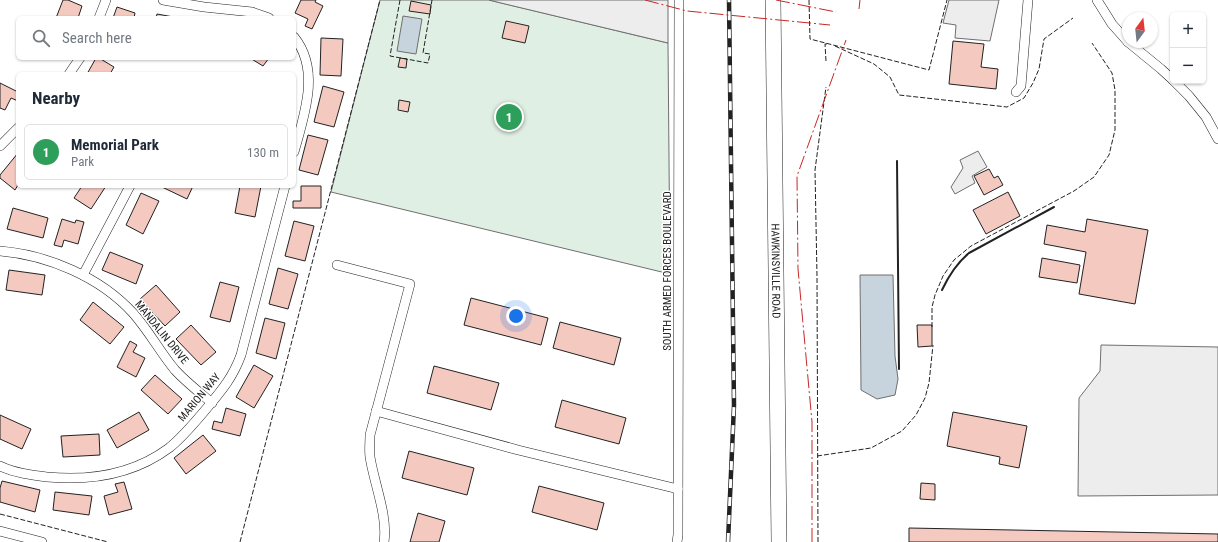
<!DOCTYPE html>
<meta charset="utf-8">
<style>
:root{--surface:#fff;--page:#f2f2f3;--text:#1f2937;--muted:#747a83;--line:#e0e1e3;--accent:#c62828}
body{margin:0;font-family:"Roboto Condensed",sans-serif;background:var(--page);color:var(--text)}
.controls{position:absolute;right:12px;top:12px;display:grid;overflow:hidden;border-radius:6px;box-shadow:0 1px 3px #0004}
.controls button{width:36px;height:36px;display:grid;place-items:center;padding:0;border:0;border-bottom:1px solid var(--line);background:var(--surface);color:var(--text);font:20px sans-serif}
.compass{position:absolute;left:1122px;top:12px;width:36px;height:36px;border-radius:50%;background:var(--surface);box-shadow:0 1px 3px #0004;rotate:15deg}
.you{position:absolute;left:516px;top:316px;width:14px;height:14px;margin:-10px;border:3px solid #fff;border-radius:50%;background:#1a73e8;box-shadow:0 0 0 6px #1a73e833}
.badge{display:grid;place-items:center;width:26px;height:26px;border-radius:50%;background:var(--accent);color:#fff;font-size:13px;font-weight:700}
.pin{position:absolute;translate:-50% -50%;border:2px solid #fff;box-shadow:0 1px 4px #0006}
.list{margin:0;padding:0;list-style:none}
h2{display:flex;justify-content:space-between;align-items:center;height:52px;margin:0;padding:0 16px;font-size:17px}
h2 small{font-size:13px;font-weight:400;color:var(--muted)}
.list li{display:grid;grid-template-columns:26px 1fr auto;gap:12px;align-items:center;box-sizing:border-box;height:56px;margin:0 8px 8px;padding:0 8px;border:1px solid var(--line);border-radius:6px}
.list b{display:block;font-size:15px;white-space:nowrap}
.list p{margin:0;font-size:13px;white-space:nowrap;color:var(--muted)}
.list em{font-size:13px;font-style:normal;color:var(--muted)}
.icon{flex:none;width:22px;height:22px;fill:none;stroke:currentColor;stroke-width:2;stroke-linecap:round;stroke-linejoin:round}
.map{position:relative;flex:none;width:1218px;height:542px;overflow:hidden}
.search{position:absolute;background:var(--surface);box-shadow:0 1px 3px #0004;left:16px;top:16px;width:280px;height:44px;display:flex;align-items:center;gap:10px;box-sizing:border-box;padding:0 14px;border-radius:6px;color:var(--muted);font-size:15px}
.panel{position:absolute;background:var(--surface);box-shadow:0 1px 3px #0004;left:16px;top:72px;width:280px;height:116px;border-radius:6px}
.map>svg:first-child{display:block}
.green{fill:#e0efe3;stroke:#6f6f6f}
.parking{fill:#ededed;stroke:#6f6f6f}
.water{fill:#c7d3dd;stroke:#6f6f6f}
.building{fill:#f3c9c0;stroke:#222}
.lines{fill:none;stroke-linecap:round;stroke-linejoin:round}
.street-casing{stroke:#222;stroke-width:10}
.primary-casing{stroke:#222;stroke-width:16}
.street{stroke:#fff;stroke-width:9}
.primary{stroke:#fff;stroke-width:15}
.rail-casing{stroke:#222;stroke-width:4.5}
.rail{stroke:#fff;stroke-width:3;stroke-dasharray:9;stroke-linecap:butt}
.fence{stroke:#222;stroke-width:1;stroke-dasharray:5 2;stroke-linecap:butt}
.wall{stroke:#222;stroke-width:2}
.power{stroke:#c62828;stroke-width:1;stroke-dasharray:14 3 2 3;stroke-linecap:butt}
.labels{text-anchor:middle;stroke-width:3;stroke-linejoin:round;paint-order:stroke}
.street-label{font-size:11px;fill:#222;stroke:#fff}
</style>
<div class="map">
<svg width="1218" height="542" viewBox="0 0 1218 542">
<rect width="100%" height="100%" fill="#fff"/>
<polygon class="green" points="380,0 489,0 668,43 670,274 331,192"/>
<g class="parking">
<polygon points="489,0 668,0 668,43 505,4"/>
<polygon points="949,0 999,0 990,41 955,38 956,25 943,23"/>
<polygon points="978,151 987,167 972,176 975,183 955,194 951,187 963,168 960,160"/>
<polygon points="1101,345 1218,347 1218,495 1078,496 1079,398 1100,371"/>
</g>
<g class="water">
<polygon points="403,16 422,19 416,54 397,51"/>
<polygon points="860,275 893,275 895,356 898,379 895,395 877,399 861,390"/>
</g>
<g class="building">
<polygon points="63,0 68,0 82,6 78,18 56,18"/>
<polygon points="301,0 316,0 315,2 323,6 312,29 305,26 308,19 295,13"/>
<polygon points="411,1 431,5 430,14 409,11"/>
<polygon points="117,7 135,13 134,18 113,18"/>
<polygon points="157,14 179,18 156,18"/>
<polygon points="506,21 529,26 525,43 502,38"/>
<polygon points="321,38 343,39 341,76 320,75"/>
<polygon points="953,41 984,44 981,67 998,69 996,89 949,84"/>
<polygon points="96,58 99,58 114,67 110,74 87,74"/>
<polygon points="250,58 269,58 263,66"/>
<polygon points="400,58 407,59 406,68 398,67"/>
<polygon points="0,83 18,92 18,101 11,98 5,110 0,108"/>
<polygon points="323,86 344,92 334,127 314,122"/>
<polygon points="399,100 410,102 408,112 398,110"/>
<polygon points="308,135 328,140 318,175 299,170"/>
<polygon points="18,153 18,185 15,190 0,178 0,175"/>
<polygon points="989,169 994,178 998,176 1003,185 984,195 974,176"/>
<polygon points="82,186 106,186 91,209 74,198"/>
<polygon points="162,186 193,186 187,199 162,187"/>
<polygon points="240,186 261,186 255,217 235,213"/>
<polygon points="301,186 321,186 321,208 293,208 293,201 301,201"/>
<polygon points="1008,192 1020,216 986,234 973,210"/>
<polygon points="141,193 159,201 143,234 126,225"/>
<polygon points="13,208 48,218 43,238 7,229"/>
<polygon points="62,219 75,223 76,220 84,222 78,244 64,240 62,247 54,245"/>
<polygon points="1087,219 1148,230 1135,304 1079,294 1086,252 1044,244 1047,225 1085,232"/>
<polygon points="294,221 314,226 305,261 285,256"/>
<polygon points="110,252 143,265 136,284 102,270"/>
<polygon points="1042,258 1080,265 1077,283 1039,277"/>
<polygon points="278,268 298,274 288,309 269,304"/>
<polygon points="9,270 45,275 42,295 6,290"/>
<polygon points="220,282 239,287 230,322 210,317"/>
<polygon points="156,285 180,312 165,326 140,299"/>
<polygon points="471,298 548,318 541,345 464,325"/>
<polygon points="93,302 124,327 110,344 80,320"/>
<polygon points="265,318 285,323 276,359 256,353"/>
<polygon points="560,322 621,338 614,365 553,348"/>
<polygon points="191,325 216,352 201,365 176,339"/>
<polygon points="917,325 932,325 932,346 918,347"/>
<polygon points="130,341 137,345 133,352 145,358 136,377 117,367"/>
<polygon points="254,365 273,376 254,408 236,397"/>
<polygon points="434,366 499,383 491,410 427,393"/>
<polygon points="155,375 182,399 168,414 141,390"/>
<polygon points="562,400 626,418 619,444 555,427"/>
<polygon points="226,408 246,414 240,436 212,429 214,421 222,423"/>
<polygon points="139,412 149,430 117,448 107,430"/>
<polygon points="953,412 1027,426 1019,468 999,464 1000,457 947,446"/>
<polygon points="0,415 31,429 22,449 0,439"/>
<polygon points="99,434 100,455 63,457 61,436"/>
<polygon points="203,435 216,451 186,474 174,458"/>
<polygon points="409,451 474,468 467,495 402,478"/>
<polygon points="2,481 40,490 35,512 0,502 0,488"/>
<polygon points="124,482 132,509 109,515 104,496 118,492 115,484"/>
<polygon points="921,483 935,484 935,500 920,499"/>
<polygon points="539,486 604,503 597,530 532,512"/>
<polygon points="55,492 92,496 89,515 53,510"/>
<polygon points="418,513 445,521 439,542 410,542"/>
<polygon points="909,528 1218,534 1218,542 909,542"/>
</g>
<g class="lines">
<g class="street-casing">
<g id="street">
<polyline points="163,0 204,7 252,12 269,18"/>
<polyline points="1097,0 1112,24 1128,42"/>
<polyline points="99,18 106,0"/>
<path d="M 294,37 C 321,70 304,116 294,152"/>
<polyline points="1128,42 1161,69 1173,80"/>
<polyline points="69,74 80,58"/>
<polyline points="1174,81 1189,96 1206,117 1218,139"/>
<polyline points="1016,92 1021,86 1028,0"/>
<polyline points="0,146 18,128"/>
<path d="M 0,251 C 48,255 100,277 133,313 C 149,331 160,352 175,370 C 186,382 199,392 212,403"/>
<path d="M 337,265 L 410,284 L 370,435 C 370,442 369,450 370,457 C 374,483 388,516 384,542"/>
<polyline points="83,275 130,186"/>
<polyline points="376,411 518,450 678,489"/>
<path d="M 0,466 C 15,473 31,475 47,477 C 90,481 134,474 169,448 C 183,437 195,422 207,408 C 222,390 233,377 241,355 L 285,186"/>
<polyline points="0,531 42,542"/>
<polyline points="677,542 678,535 679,0"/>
</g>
</g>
<g class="primary-casing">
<g id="primary">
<path id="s1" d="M 773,0 L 779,542"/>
</g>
</g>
<use href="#street" class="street"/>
<use href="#primary" class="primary"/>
<g class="rail-casing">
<polyline id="rail" points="728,542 734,405 729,0"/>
</g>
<use href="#rail" class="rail"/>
<g class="fence">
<polyline points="400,0 390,56 428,63 430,54 423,53 432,0"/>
<polyline points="809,0 810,39 929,70 947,0"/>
<polyline points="835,46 874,64 890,77 899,95 1007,107 1024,98 1033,83 1039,69 1044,39 1073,18"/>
<polyline points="826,61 825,44 827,44"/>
<polyline points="932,327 932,307 935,295 943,276 954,260 971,246 1074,191 1094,177 1109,155 1115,130 1115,90 1112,73 1092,43"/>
<polyline points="817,456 871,448 902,431 916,415 925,398 929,383 933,345"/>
<polyline points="0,514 108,542"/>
<polyline points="240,542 380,0"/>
<polyline points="818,542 817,276 815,170 826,87"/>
</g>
<g class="wall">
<polyline points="897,161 899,369"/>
<path d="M 942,290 C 949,275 957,263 969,253 L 1054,207"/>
</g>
<g class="power">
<polyline points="645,0 687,11 830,25"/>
<polyline points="776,0 836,12"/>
<polyline points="859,9 860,0"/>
<polyline points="812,542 812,422 798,269 797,176 846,40"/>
</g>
</g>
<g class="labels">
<g class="street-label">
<text transform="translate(667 271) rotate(-90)" y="4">SOUTH ARMED FORCES BOULEVARD</text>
<text dy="4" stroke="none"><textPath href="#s1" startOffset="271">HAWKINSVILLE ROAD</textPath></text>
<text transform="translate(162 332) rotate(51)" y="4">MANDALIN DRIVE</text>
<text transform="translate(199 397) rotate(-50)" y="4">MARION WAY</text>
</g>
</g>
</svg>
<div class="controls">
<button>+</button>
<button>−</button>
</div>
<svg class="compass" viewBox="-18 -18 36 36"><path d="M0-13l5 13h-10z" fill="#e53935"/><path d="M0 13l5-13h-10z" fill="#747a83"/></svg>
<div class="you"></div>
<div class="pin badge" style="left:509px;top:117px;background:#2e9e5b">1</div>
<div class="search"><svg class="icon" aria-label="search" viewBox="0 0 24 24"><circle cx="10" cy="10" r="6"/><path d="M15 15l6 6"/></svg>Search here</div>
<section class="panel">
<h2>Nearby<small></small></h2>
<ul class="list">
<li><span class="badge" style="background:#2e9e5b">1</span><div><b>Memorial Park</b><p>Park</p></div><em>130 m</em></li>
</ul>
</section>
</div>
